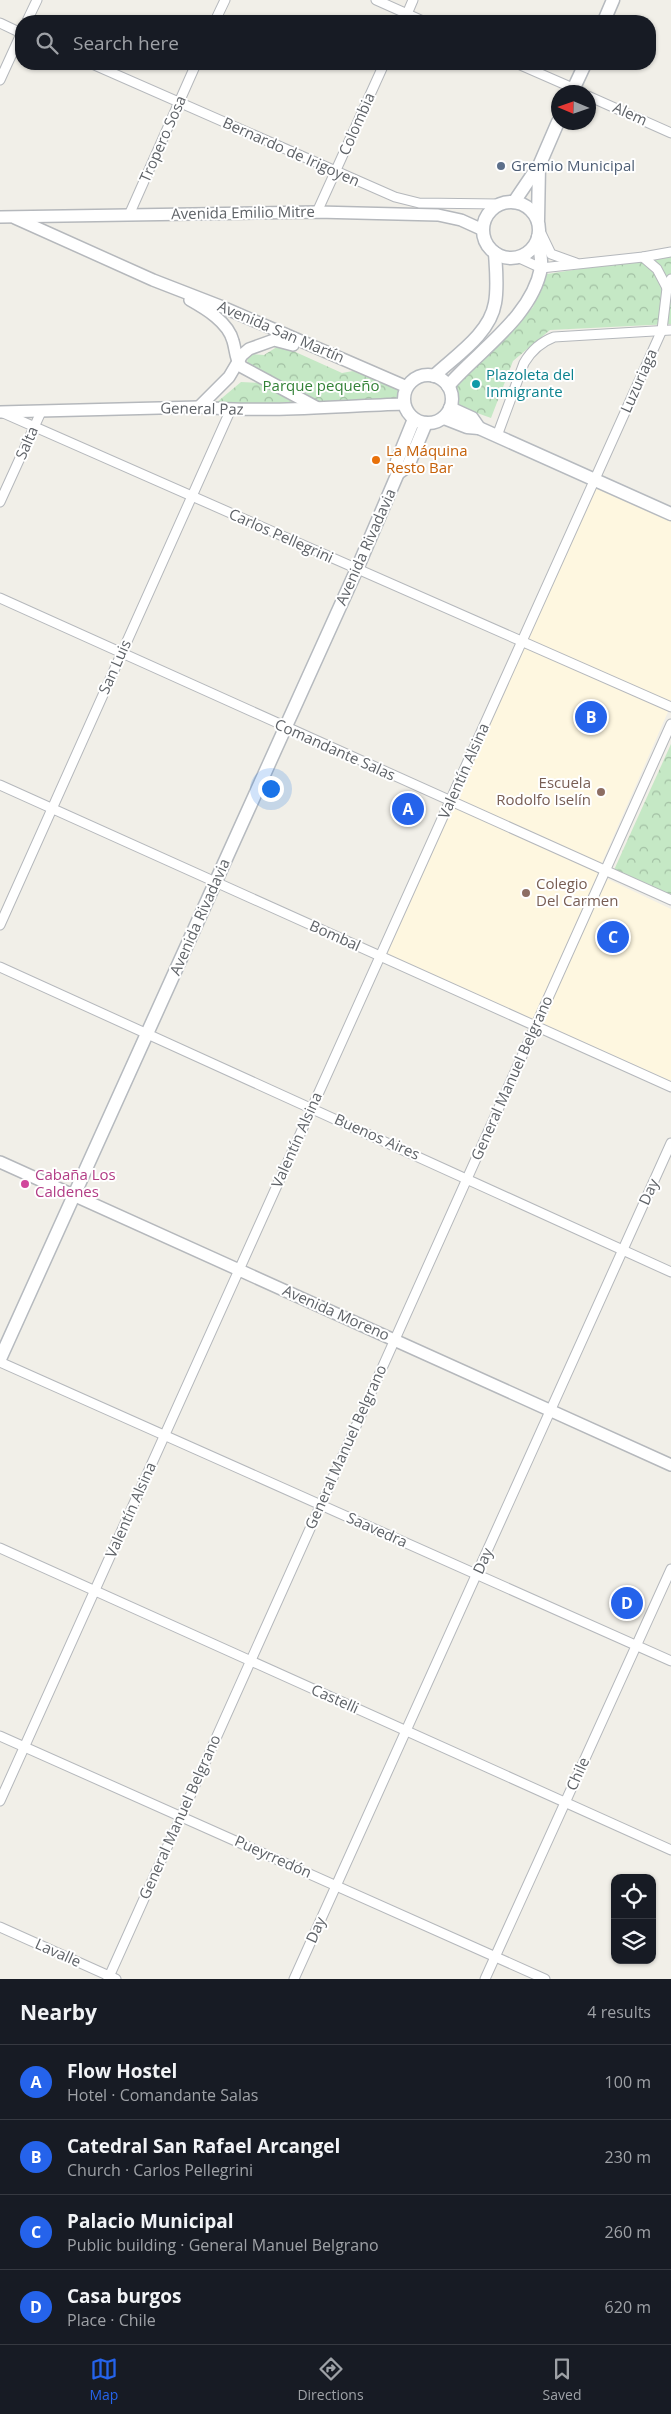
<!DOCTYPE html>
<meta charset="utf-8">
<style>
:root{--surface:#171b24;--page:#242831;--text:#f1f3f6;--muted:#9ea1a6;--line:#363941;--accent:#2563eb}
body{margin:0;font-family:"Open Sans",sans-serif;background:var(--page);color:var(--text)}
.controls{position:absolute;right:15px;bottom:15px;display:grid;overflow:hidden;border-radius:10px;box-shadow:0 1px 4px #0004}
.controls button{width:45px;height:45px;display:grid;place-items:center;padding:0;border:0;border-bottom:1px solid var(--line);background:var(--surface);color:var(--text);font:25px sans-serif}
.compass{position:absolute;left:551px;top:85px;width:45px;height:45px;border-radius:50%;background:var(--surface);box-shadow:0 1px 4px #0004;rotate:272deg}
.you{position:absolute;left:270px;top:788px;width:18px;height:18px;margin:-12px;border:4px solid #fff;border-radius:50%;background:#1a73e8;box-shadow:0 0 0 8px #1a73e833}
.badge{display:grid;place-items:center;width:32px;height:32px;border-radius:50%;background:var(--accent);color:#fff;font-size:16px;font-weight:700}
.pin{position:absolute;translate:-50% -50%;border:2px solid #fff;box-shadow:0 1px 5px #0006}
.list{margin:0;padding:0;list-style:none}
h2{display:flex;justify-content:space-between;align-items:center;height:65px;margin:0;padding:0 20px;font-size:21px}
h2 small{font-size:16px;font-weight:400;color:var(--muted)}
.list li{display:grid;grid-template-columns:32px 1fr auto;gap:15px;align-items:center;box-sizing:border-box;height:75px;padding:0 20px;border-top:1px solid var(--line)}
.list b{display:block;font-size:19px;white-space:nowrap}
.list p{margin:0;font-size:16px;white-space:nowrap;color:var(--muted)}
.list em{font-size:16px;font-style:normal;color:var(--muted)}
.icon{flex:none;width:28px;height:28px;fill:none;stroke:currentColor;stroke-width:2;stroke-linecap:round;stroke-linejoin:round}
.map{position:relative;flex:none;width:671px;height:1979px;overflow:hidden}
.search{position:absolute;background:var(--surface);box-shadow:0 1px 4px #0004;left:15px;right:15px;top:15px;height:55px;display:flex;align-items:center;gap:12px;box-sizing:border-box;padding:0 18px;border-radius:20px;color:var(--muted);font-size:19px}
.sheet{height:365px;background:var(--surface)}
nav{display:flex;justify-content:space-around;align-items:center;box-sizing:border-box;height:70px;border-top:1px solid var(--line);background:var(--surface);font-size:14px;color:var(--muted)}
nav a{display:grid;justify-items:center;gap:2px}
nav .on{color:var(--accent)}
.map>svg:first-child{display:block}
.commercial{fill:#fef7e0}
.park{fill:url(#park-crowns)}
.lines{fill:none;stroke-linecap:round;stroke-linejoin:round}
.minor-casing{stroke:#b5b8bc;stroke-width:11}
.tertiary-casing{stroke:#b5b8bc;stroke-width:14}
.secondary-casing{stroke:#b6babf;stroke-width:15}
.minor{stroke:#fff;stroke-width:9}
.tertiary{stroke:#fff;stroke-width:11}
.secondary{stroke:#fff;stroke-width:12}
.service-dot{fill:#5c6f8a;stroke:#fff;stroke-width:2}
.culture-dot{fill:#0f9aa8;stroke:#fff;stroke-width:2}
.food-dot{fill:#e8710a;stroke:#fff;stroke-width:2}
.education-dot{fill:#8d6e63;stroke:#fff;stroke-width:2}
.hotel-dot{fill:#d1479c;stroke:#fff;stroke-width:2}
.labels{text-anchor:middle;stroke-width:4;stroke-linejoin:round;paint-order:stroke}
.street-label{font-size:15px;fill:#5f6368;stroke:#fff}
.service-label{font-size:15px;fill:#4e5e75;stroke:#fff;text-anchor:start}
.culture-label{font-size:15px;fill:#0d838f;stroke:#fff;text-anchor:start}
.park-label{font-size:15px;fill:#348238;stroke:#fff}
.food-label{font-size:15px;fill:#c56008;stroke:#fff;text-anchor:start}
.education-label{font-size:15px;fill:#785e54;stroke:#fff;text-anchor:end}
.hotel-label{font-size:15px;fill:#b23c85;stroke:#fff;text-anchor:start}
</style>
<div class="map">
<svg width="671" height="1979" viewBox="0 0 671 1979">
<defs>
<pattern id="park-crowns" width="20" height="18" patternUnits="userSpaceOnUse" patternTransform="scale(1.25)"><rect width="20" height="18" fill="#c5e8c5"/><path d="M2 6a3 3 0 1 1 6 0M12 15a3 3 0 1 1 6 0" fill="none" stroke="#a3c0a4"/></pattern>
</defs>
<rect width="100%" height="100%" fill="#f1efe8"/>
<polygon class="commercial" points="597,485 671,518 671,705 597,874 671,909 671,1081 387,954"/>
<g class="park">
<polygon points="671,255 671,324 550,330 513,361 491,418 455,405 456,383 506,338 533,307 547,274"/>
<polygon points="280,345 342,373 353,371 402,388 400,400 316,407 248,367 247,358 252,354 264,355"/>
<polygon points="241,382 262,383 295,404 219,406 216,403"/>
<polygon points="671,744 671,896 614,870"/>
</g>
<g class="lines">
<g class="minor-casing">
<g id="minor">
<polyline points="376,0 423,21"/>
<polyline points="27,21 37,0"/>
<polyline points="215,21 225,0"/>
<polyline points="404,21 413,0"/>
<polyline points="0,23 21,33"/>
<polyline points="92,64 395,197 419,203 499,204"/>
<polyline points="518,64 582,92"/>
<polyline points="0,80 21,34"/>
<polyline points="588,96 671,133"/>
<polyline points="317,212 384,64"/>
<polyline points="129,215 196,64"/>
<polyline points="539,229 551,254 576,263"/>
<polyline points="517,257 541,268 643,257 671,252"/>
<polyline points="643,257 657,269 667,288"/>
<polyline points="1,412 671,707"/>
<path d="M 497,436 L 524,363 C 531,351 541,342 554,337 L 671,330"/>
<polyline points="0,502 41,412"/>
<polyline points="0,598 671,900"/>
<polyline points="0,785 671,1087"/>
<polyline points="0,925 231,409"/>
<polyline points="0,967 671,1272"/>
<polyline points="0,1362 671,1661"/>
<polyline points="0,1548 671,1850"/>
<polyline points="0,1736 545,1979"/>
<polyline points="0,1801 662,330 667,288 671,279"/>
<polyline points="0,1927 116,1979"/>
<polyline points="108,1979 671,724"/>
<polyline points="294,1979 671,1143"/>
<polyline points="485,1979 671,1569"/>
</g>
</g>
<g class="tertiary-casing">
<g id="tertiary">
<polyline points="0,217 317,212 438,215 461,220 483,230"/>
<polyline points="15,218 153,280 220,306 407,387"/>
<path d="M 190,300 C 206,309 228,322 233,341 C 236,351 235,359 242,367 L 316,407"/>
<polyline points="199,407 229,377 242,355 249,349 274,340 293,345"/>
<path d="M 0,412 L 199,407 C 267,413 336,406 404,404"/>
<polyline points="0,1162 671,1465"/>
</g>
</g>
<g class="secondary-casing">
<g id="secondary">
<polyline points="604,21 613,0"/>
<polyline points="572,92 585,64"/>
<polyline points="514,202 537,168"/>
<circle cx="511" cy="230" r="28"/>
<polyline points="538,220 539,166 558,122"/>
<circle cx="428" cy="399" r="24"/>
<path d="M 434,376 C 455,356 490,334 495,303 C 498,287 496,269 495,253"/>
<path d="M 448,386 C 478,351 532,317 541,268 C 542,258 539,247 538,237"/>
<polyline points="450,408 472,418 479,428"/>
<polyline points="444,418 467,427 479,428 671,514"/>
<polyline points="398,473 408,466 426,423"/>
<polyline points="0,1359 357,569 398,473 397,461 414,419"/>
</g>
</g>
<use href="#minor" class="minor"/>
<use href="#tertiary" class="tertiary"/>
<use href="#secondary" class="secondary"/>
</g>
<circle class="service-dot" cx="501" cy="166" r="5"/>
<circle class="culture-dot" cx="476" cy="384" r="5"/>
<circle class="food-dot" cx="376" cy="460" r="5"/>
<g class="education-dot">
<circle cx="601" cy="792" r="5"/>
<circle cx="526" cy="893" r="5"/>
</g>
<circle class="hotel-dot" cx="25" cy="1184" r="5"/>
<g class="labels">
<g class="street-label">
<text transform="translate(630 114) rotate(24)" y="5">Alem</text>
<text transform="translate(357 124) rotate(-66)" y="5">Colombia</text>
<text transform="translate(163 139) rotate(-66)" y="5">Tropero Sosa</text>
<text transform="translate(291 152) rotate(24)" y="5">Bernardo de Irigoyen</text>
<text transform="translate(243 213) rotate(-1)" y="5">Avenida Emilio Mitre</text>
<text transform="translate(281 332) rotate(23)" y="5">Avenida San Martín</text>
<text transform="translate(639 381) rotate(-66)" y="5">Luzuriaga</text>
<text transform="translate(202 409) rotate(1)" y="5">General Paz</text>
<text transform="translate(27 443) rotate(-66)" y="5">Salta</text>
<text transform="translate(281 536) rotate(24)" y="5">Carlos Pellegrini</text>
<text transform="translate(366 547) rotate(-66)" y="5">Avenida Rivadavia</text>
<text transform="translate(115 667) rotate(-66)" y="5">San Luis</text>
<text transform="translate(335 750) rotate(24)" y="5">Comandante Salas</text>
<text transform="translate(464 771) rotate(-66)" y="5">Valentín Alsina</text>
<text transform="translate(200 917) rotate(-66)" y="5">Avenida Rivadavia</text>
<text transform="translate(335 936) rotate(24)" y="5">Bombal</text>
<text transform="translate(512 1078) rotate(-66)" y="5">General Manuel Belgrano</text>
<text transform="translate(377 1137) rotate(24)" y="5">Buenos Aires</text>
<text transform="translate(297 1140) rotate(-66)" y="5">Valentín Alsina</text>
<text transform="translate(649 1192) rotate(-65)" y="5">Day</text>
<text transform="translate(336 1313) rotate(24)" y="5">Avenida Moreno</text>
<text transform="translate(346 1447) rotate(-66)" y="5">General Manuel Belgrano</text>
<text transform="translate(131 1510) rotate(-66)" y="5">Valentín Alsina</text>
<text transform="translate(377 1530) rotate(24)" y="5">Saavedra</text>
<text transform="translate(483 1561) rotate(-66)" y="5">Day</text>
<text transform="translate(335 1699) rotate(24)" y="5">Castelli</text>
<text transform="translate(578 1774) rotate(-66)" y="5">Chile</text>
<text transform="translate(180 1817) rotate(-66)" y="5">General Manuel Belgrano</text>
<text transform="translate(273 1857) rotate(24)" y="5">Pueyrredón</text>
<text transform="translate(316 1930) rotate(-66)" y="5">Day</text>
<text transform="translate(58 1953) rotate(24)" y="5">Lavalle</text>
</g>
<g class="service-label">
<text x="511" y="171">Gremio Municipal</text>
</g>
<g class="culture-label">
<text x="486" y="380">Plazoleta del<tspan x="486" dy="17">Inmigrante</tspan></text>
</g>
<g class="park-label">
<text x="321" y="391">Parque pequeño</text>
</g>
<g class="food-label">
<text x="386" y="456">La Máquina<tspan x="386" dy="17">Resto Bar</tspan></text>
</g>
<g class="education-label">
<text x="591" y="788">Escuela<tspan x="591" dy="17">Rodolfo Iselín</tspan></text>
<text x="536" y="889" text-anchor="start">Colegio<tspan x="536" dy="17">Del Carmen</tspan></text>
</g>
<g class="hotel-label">
<text x="35" y="1180">Cabaña Los<tspan x="35" dy="17">Caldenes</tspan></text>
</g>
</g>
</svg>
<div class="controls">
<button><svg class="icon" aria-label="locate" viewBox="0 0 24 24"><circle cx="12" cy="12" r="6"/><path d="M12 2v4M12 18v4M2 12h4M18 12h4"/></svg></button>
<button><svg class="icon" aria-label="layers" viewBox="0 0 24 24"><path d="M12 4l9 5-9 5-9-5zM3 14l9 5 9-5"/></svg></button>
</div>
<svg class="compass" viewBox="-18 -18 36 36"><path d="M0-13l5 13h-10z" fill="#e53935"/><path d="M0 13l5-13h-10z" fill="#9ea1a6"/></svg>
<div class="you"></div>
<div class="pin badge" style="left:408px;top:809px">A</div>
<div class="pin badge" style="left:591px;top:717px">B</div>
<div class="pin badge" style="left:613px;top:937px">C</div>
<div class="pin badge" style="left:627px;top:1603px">D</div>
<div class="search"><svg class="icon" aria-label="search" viewBox="0 0 24 24"><circle cx="10" cy="10" r="6"/><path d="M15 15l6 6"/></svg>Search here</div>
</div>
<section class="sheet">
<h2>Nearby<small>4 results</small></h2>
<ul class="list">
<li><span class="badge">A</span><div><b>Flow Hostel</b><p>Hotel · Comandante Salas</p></div><em>100 m</em></li>
<li><span class="badge">B</span><div><b>Catedral San Rafael Arcangel</b><p>Church · Carlos Pellegrini</p></div><em>230 m</em></li>
<li><span class="badge">C</span><div><b>Palacio Municipal</b><p>Public building · General Manuel Belgrano</p></div><em>260 m</em></li>
<li><span class="badge">D</span><div><b>Casa burgos</b><p>Place · Chile</p></div><em>620 m</em></li>
</ul>
</section>
<nav>
<a class="on"><svg class="icon" aria-label="map" viewBox="0 0 24 24"><path d="M3 6l6-2 6 2 6-2v14l-6 2-6-2-6 2zM9 4v14M15 6v14"/></svg>Map</a>
<a><svg class="icon" aria-label="directions" viewBox="0 0 24 24"><path d="M12 3l9 9-9 9-9-9zM9 14v-3h6M13 9l2 2-2 2"/></svg>Directions</a>
<a><svg class="icon" aria-label="saved" viewBox="0 0 24 24"><path d="M7 4h10v16l-5-4-5 4z"/></svg>Saved</a>
</nav>
